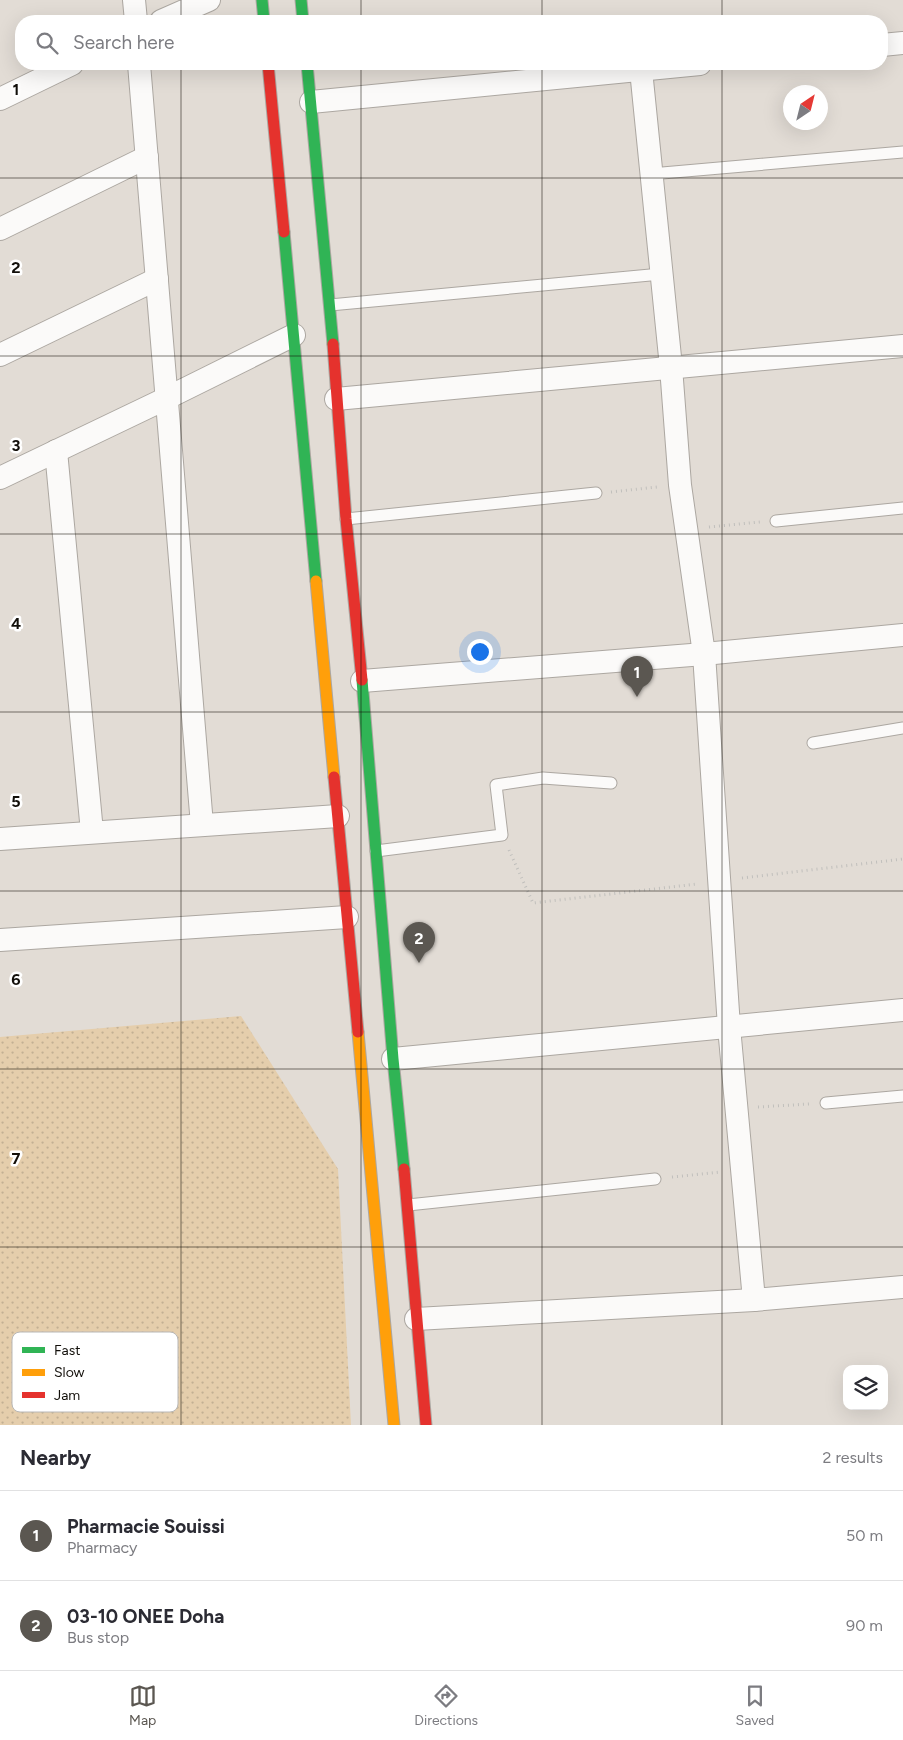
<!DOCTYPE html>
<style>
:root{--surface:#fff;--page:#f2f2f3;--text:#2b2b33;--muted:#7c7c81;--line:#e1e1e2;--accent:#5b5751}
body{margin:0;font-family:Figtree,sans-serif;background:var(--page);color:var(--text)}
.controls{position:absolute;right:15px;bottom:15px;display:grid;overflow:hidden;border-radius:10px;box-shadow:0 5px 20px #0002}
.controls button{width:45px;height:45px;display:grid;place-items:center;padding:0;border:0;border-bottom:1px solid var(--line);background:var(--surface);color:var(--text);font:25px sans-serif}
.compass{position:absolute;left:783px;top:85px;width:45px;height:45px;border-radius:50%;background:var(--surface);box-shadow:0 5px 20px #0002;rotate:35deg}
.you{position:absolute;left:479px;top:651px;width:18px;height:18px;margin:-12px;border:4px solid #fff;border-radius:50%;background:#1a73e8;box-shadow:0 0 0 8px #1a73e833}
.badge{display:grid;place-items:center;width:32px;height:32px;border-radius:50%;background:var(--accent);color:#fff;font-size:16px;font-weight:700}
.pin{position:absolute;translate:-50% -41px;filter:drop-shadow(0 1px 2px #0008)}
.pin::after{content:'';position:absolute;top:26px;width:18px;height:15px;background:inherit;clip-path:polygon(0 0,100% 0,50% 100%)}
.list{margin:0;padding:0;list-style:none}
h2{display:flex;justify-content:space-between;align-items:center;height:65px;margin:0;padding:0 20px;font-size:21px}
h2 small{font-size:16px;font-weight:400;color:var(--muted)}
.list li{display:grid;grid-template-columns:32px 1fr auto;gap:15px;align-items:center;box-sizing:border-box;height:90px;padding:0 20px;border-top:1px solid var(--line)}
.list b{display:block;font-size:19px;white-space:nowrap}
.list p{margin:0;font-size:16px;white-space:nowrap;color:var(--muted)}
.list em{font-size:16px;font-style:normal;color:var(--muted)}
.icon{flex:none;width:28px;height:28px;fill:none;stroke:currentColor;stroke-width:2;stroke-linecap:round;stroke-linejoin:round}
.map{position:relative;flex:none;width:903px;height:1425px;overflow:hidden}
.search{position:absolute;background:var(--surface);box-shadow:0 5px 20px #0002;left:15px;right:15px;top:15px;height:55px;display:flex;align-items:center;gap:12px;box-sizing:border-box;padding:0 18px;border-radius:20px;color:var(--muted);font-size:19px}
.sheet{height:245px;background:var(--surface)}
nav{display:flex;justify-content:space-around;align-items:center;box-sizing:border-box;height:70px;border-top:1px solid var(--line);background:var(--surface);font-size:14px;color:var(--muted)}
nav a{display:grid;justify-items:center;gap:2px}
nav .on{color:var(--accent)}
.map>svg:first-child{display:block}
.green{fill:url(#green-dots)}
.lines{fill:none;stroke-linecap:round;stroke-linejoin:round}
.lane-casing{stroke:#aca7a1;stroke-width:13}
.street-casing{stroke:#aca7a1;stroke-width:24}
.fast-casing{stroke:#aca7a1;stroke-width:13}
.slow-casing{stroke:#aca7a1;stroke-width:13}
.jam-casing{stroke:#aca7a1;stroke-width:13}
.path{stroke:#c0bfbc;stroke-width:3;stroke-dasharray:1 4;stroke-linecap:butt}
.lane{stroke:#fbfaf9;stroke-width:11}
.street{stroke:#fbfaf9;stroke-width:22}
.fast{stroke:#30b455;stroke-width:11}
.slow{stroke:#ff9f0a;stroke-width:11}
.jam{stroke:#e5322d;stroke-width:11}
.grid{fill:none;stroke:#120f0a;stroke-width:1;stroke-opacity:0.55}
.key{fill:#fff;stroke:#b8b7b6;stroke-width:1}
.key-label{font-size:14px;fill:#120f0a}
.grid-label{font-size:16px;text-anchor:middle;font-weight:bold;fill:#120f0a;stroke:#fff;stroke-width:5;stroke-linejoin:round;paint-order:stroke}
</style>
<div class="map">
<svg width="903" height="1425" viewBox="0 0 903 1425">
<defs>
<pattern id="green-dots" width="8" height="8" patternUnits="userSpaceOnUse" patternTransform="scale(1.25)"><rect width="8" height="8" fill="#e5ceac"/><path d="M2 2h.1M6 6h.1" fill="none" stroke="#c3b093" stroke-width="1.8" stroke-linecap="round"/></pattern>
</defs>
<rect width="100%" height="100%" fill="#e2dcd5"/>
<polygon class="green" points="241,1016 338,1169 351,1425 0,1425 0,1037"/>
<g class="lines">
<g class="lane-casing">
<g id="lane">
<polyline points="651,174 903,152"/>
<polyline points="330,305 661,274"/>
<polyline points="346,519 596,493"/>
<polyline points="776,521 903,508"/>
<polyline points="813,743 903,728"/>
<polyline points="376,851 502,835 496,785 543,778 611,783"/>
<polyline points="826,1103 903,1096"/>
<polyline points="408,1205 655,1179"/>
</g>
</g>
<g class="street-casing">
<g id="street">
<polyline points="134,0 136,21"/>
<polyline points="161,21 209,0"/>
<polyline points="882,45 903,43"/>
<polyline points="139,64 202,825"/>
<polyline points="641,70 671,367 680,485 704,654 729,1027 754,1300"/>
<polyline points="0,99 72,64"/>
<polyline points="311,102 700,64"/>
<polyline points="0,229 147,157"/>
<polyline points="0,355 157,279"/>
<polyline points="336,399 903,346"/>
<polyline points="56,451 92,832"/>
<polyline points="0,478 167,398 294,335"/>
<polyline points="362,681 704,654 903,635"/>
<polyline points="0,839 338,816"/>
<polyline points="0,940 347,917"/>
<polyline points="393,1059 903,1010"/>
<polyline points="416,1319 754,1300 903,1287"/>
</g>
</g>
<g class="fast-casing">
<g id="fast">
<polyline points="262,0 264,21"/>
<polyline points="301,0 303,21"/>
<polyline points="307,64 333,344"/>
<polyline points="284,232 316,581"/>
<polyline points="362,680 393,1059 404,1169"/>
</g>
</g>
<g class="slow-casing">
<g id="slow">
<polyline points="316,581 334,777"/>
<polyline points="358,1032 394,1425"/>
</g>
</g>
<g class="jam-casing">
<g id="jam">
<polyline points="268,64 284,232"/>
<polyline points="333,344 346,519 362,680"/>
<polyline points="334,777 358,1032"/>
<polyline points="404,1169 426,1425"/>
</g>
</g>
<g class="path">
<polyline points="611,492 657,487"/>
<polyline points="709,527 760,522"/>
<polyline points="509,850 533,903 697,884"/>
<polyline points="742,878 903,859"/>
<polyline points="758,1107 809,1104"/>
<polyline points="672,1177 721,1172"/>
</g>
<use href="#lane" class="lane"/>
<use href="#street" class="street"/>
<use href="#fast" class="fast"/>
<use href="#slow" class="slow"/>
<use href="#jam" class="jam"/>
</g>
<path class="grid" d="M 181,0 L 181,21M 361,0 L 361,21M 542,0 L 542,21M 722,0 L 722,21M 181,64 L 181,1425M 361,64 L 361,1425M 542,64 L 542,1425M 722,64 L 722,1425M 0,178 L 903,178M 0,356 L 903,356M 0,534 L 903,534M 0,712 L 903,712M 0,891 L 903,891M 0,1069 L 903,1069M 0,1247 L 903,1247"/>
<rect x="12" y="1332" width="166" height="80" rx="8" class="key"/>
<rect x="22" y="1347" width="23" height="6" fill="#30b455"/>
<rect x="22" y="1369" width="23" height="7" fill="#ff9f0a"/>
<rect x="22" y="1392" width="23" height="6" fill="#e5322d"/>
<g class="key-label">
<text x="54" y="1355">Fast</text>
<text x="54" y="1377">Slow</text>
<text x="54" y="1400">Jam</text>
</g>
<g class="grid-label">
<text x="16" y="95">1</text>
<text x="16" y="273">2</text>
<text x="16" y="451">3</text>
<text x="16" y="629">4</text>
<text x="16" y="807">5</text>
<text x="16" y="985">6</text>
<text x="16" y="1164">7</text>
</g>
</svg>
<div class="controls">
<button><svg class="icon" aria-label="layers" viewBox="0 0 24 24"><path d="M12 4l9 5-9 5-9-5zM3 14l9 5 9-5"/></svg></button>
</div>
<svg class="compass" viewBox="-18 -18 36 36"><path d="M0-13l5 13h-10z" fill="#e53935"/><path d="M0 13l5-13h-10z" fill="#7c7c81"/></svg>
<div class="you"></div>
<div class="pin badge" style="left:637px;top:697px">1</div>
<div class="pin badge" style="left:419px;top:963px">2</div>
<div class="search"><svg class="icon" aria-label="search" viewBox="0 0 24 24"><circle cx="10" cy="10" r="6"/><path d="M15 15l6 6"/></svg>Search here</div>
</div>
<section class="sheet">
<h2>Nearby<small>2 results</small></h2>
<ul class="list">
<li><span class="badge">1</span><div><b>Pharmacie Souissi</b><p>Pharmacy</p></div><em>50 m</em></li>
<li><span class="badge">2</span><div><b>03-10 ONEE Doha</b><p>Bus stop</p></div><em>90 m</em></li>
</ul>
</section>
<nav>
<a class="on"><svg class="icon" aria-label="map" viewBox="0 0 24 24"><path d="M3 6l6-2 6 2 6-2v14l-6 2-6-2-6 2zM9 4v14M15 6v14"/></svg>Map</a>
<a><svg class="icon" aria-label="directions" viewBox="0 0 24 24"><path d="M12 3l9 9-9 9-9-9zM9 14v-3h6M13 9l2 2-2 2"/></svg>Directions</a>
<a><svg class="icon" aria-label="saved" viewBox="0 0 24 24"><path d="M7 4h10v16l-5-4-5 4z"/></svg>Saved</a>
</nav>
